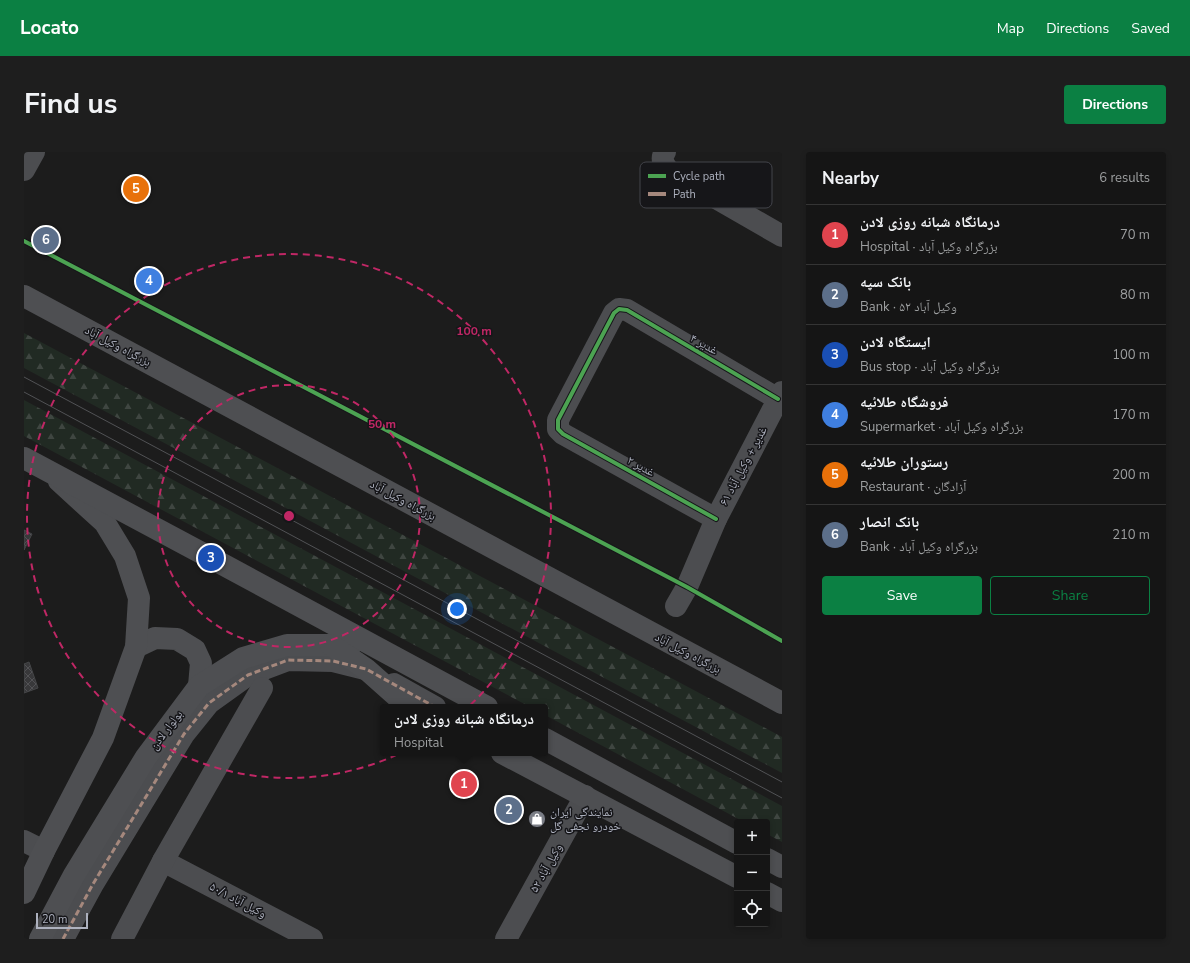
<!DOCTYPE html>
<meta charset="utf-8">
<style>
:root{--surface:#151515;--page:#1e1e1e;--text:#f1f3f6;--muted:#9d9fa0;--line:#343434;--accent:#0b8043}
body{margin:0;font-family:"Nunito Sans","Noto Naskh Arabic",sans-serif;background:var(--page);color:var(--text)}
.controls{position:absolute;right:12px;bottom:12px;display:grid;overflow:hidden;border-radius:4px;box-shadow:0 2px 6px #0003}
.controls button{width:36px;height:36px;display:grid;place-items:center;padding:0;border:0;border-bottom:1px solid var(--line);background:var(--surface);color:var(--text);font:20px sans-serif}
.scale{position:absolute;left:12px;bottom:10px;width:52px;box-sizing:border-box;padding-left:4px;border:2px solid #adb1be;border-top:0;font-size:11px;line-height:14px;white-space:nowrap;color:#adb1be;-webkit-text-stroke:3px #161619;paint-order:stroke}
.you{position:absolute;left:433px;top:457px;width:14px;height:14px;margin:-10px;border:3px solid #fff;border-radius:50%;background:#1a73e8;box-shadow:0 0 0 6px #1a73e833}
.badge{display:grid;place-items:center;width:26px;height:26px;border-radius:50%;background:var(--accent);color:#fff;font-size:13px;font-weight:700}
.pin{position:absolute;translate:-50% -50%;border:2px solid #fff;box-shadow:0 1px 4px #0006}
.popup{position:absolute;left:356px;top:552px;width:168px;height:52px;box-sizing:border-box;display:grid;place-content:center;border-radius:4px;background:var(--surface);filter:drop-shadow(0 1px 3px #0005);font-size:13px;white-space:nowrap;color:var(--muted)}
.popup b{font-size:15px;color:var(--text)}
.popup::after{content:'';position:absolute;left:50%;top:100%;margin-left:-8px;border:8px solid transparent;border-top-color:var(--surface)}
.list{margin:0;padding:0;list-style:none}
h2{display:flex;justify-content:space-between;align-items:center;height:52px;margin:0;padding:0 16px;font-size:17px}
h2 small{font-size:13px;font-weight:400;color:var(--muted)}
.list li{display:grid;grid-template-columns:26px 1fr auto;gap:12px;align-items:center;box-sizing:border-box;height:60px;padding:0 16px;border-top:1px solid var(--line)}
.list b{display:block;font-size:15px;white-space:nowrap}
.list p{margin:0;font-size:13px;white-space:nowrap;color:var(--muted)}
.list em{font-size:13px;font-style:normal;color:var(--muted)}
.actions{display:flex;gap:8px;padding:12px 16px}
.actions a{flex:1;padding:9px 0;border:1px solid var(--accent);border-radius:4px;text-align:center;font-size:14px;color:var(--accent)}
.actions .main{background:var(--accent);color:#fff}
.icon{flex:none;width:22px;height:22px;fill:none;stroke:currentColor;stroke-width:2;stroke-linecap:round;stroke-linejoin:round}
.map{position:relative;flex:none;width:758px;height:787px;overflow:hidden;border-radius:4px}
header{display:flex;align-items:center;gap:24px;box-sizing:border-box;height:56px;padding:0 20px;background:var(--accent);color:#fff}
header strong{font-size:19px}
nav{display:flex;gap:22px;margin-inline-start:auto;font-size:14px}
.intro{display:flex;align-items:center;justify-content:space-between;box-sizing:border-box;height:96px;padding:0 24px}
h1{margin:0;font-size:28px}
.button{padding:10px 18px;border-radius:4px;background:var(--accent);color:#fff;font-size:14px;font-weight:700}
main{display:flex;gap:24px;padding:0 24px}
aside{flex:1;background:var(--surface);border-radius:4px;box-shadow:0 2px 6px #0003}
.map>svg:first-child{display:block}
.forest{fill:url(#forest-firs)}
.building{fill:url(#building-cross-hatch);stroke:#454648}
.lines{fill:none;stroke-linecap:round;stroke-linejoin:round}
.minor{stroke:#4c4d50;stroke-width:22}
.major{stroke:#4e4f52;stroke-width:22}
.highway{stroke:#4e4f52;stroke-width:22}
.tram{stroke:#515255;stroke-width:1}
.quiet{stroke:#a5887d;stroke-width:3;stroke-dasharray:6 3;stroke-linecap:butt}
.cycleway-casing{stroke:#161619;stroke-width:6}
.cycleway{stroke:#4ca352;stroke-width:4}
.ring{fill:none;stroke:#c02765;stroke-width:2;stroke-dasharray:7 5}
.labels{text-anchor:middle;stroke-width:3;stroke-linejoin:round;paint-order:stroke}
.street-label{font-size:12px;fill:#adb1be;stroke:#161619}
.poi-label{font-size:12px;fill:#adb1be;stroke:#161619;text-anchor:start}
.key{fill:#161619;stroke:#43444b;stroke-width:1}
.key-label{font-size:11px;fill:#adb1be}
.centre{fill:#c02765;stroke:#161619;stroke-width:2}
.ring-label{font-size:12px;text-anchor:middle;font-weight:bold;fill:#c02765;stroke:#161619;stroke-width:3;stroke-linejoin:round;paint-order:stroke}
</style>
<header>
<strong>Locato</strong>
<nav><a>Map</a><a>Directions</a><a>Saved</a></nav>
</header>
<div class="intro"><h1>Find us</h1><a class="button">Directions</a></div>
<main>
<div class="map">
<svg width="758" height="787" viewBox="0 0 758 787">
<defs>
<pattern id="forest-firs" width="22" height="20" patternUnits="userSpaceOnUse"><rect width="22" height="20" fill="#212a23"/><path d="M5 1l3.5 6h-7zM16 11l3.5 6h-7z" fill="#3f4641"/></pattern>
<pattern id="building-cross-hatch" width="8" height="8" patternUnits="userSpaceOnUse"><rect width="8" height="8" fill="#38383a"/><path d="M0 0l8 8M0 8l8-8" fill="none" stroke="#525255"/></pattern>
</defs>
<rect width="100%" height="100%" fill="#1c1c1c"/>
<g class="forest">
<polygon points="0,181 758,585 758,621 0,216"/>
<polygon points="0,248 758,654 758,690 743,682 743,670 720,670 521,563 521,555 506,555 0,284"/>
</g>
<g class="building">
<polygon points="0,378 8,382 0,398"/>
<polygon points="5,510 14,536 0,541 0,512"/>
</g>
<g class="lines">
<g class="minor">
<path d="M 641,0 C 636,7 640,13 645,19 L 758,84"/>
<polyline points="0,18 10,0"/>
<polyline points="692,367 539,282 534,277 534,268 590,161 595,157 603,158 754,247"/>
<polyline points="652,454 663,435 692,367 758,240"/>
<polyline points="370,532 411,555"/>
<polyline points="0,689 20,699"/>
<polyline points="139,709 288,787"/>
<polyline points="39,787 69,732 160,582 185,551 224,523 264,508 309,509 341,517"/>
<polyline points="98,787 139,709 238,536"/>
<polyline points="482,787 561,644"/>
</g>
<g class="major">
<polyline points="112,495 131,486 153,487 171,498 177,511 175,534"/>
<polyline points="0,741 20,699 79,586 112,495 115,446 101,404 81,371 35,329"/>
<polyline points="16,787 50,723 122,605 175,534 219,506 263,493 307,493 326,494"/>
</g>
<g class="highway">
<polyline points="0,144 758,551"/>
<polyline points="0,306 187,406 463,555"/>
<polyline points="307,493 342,517 378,549 389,555"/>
<polyline points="521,587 713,691"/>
<polyline points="478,601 713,725"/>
<polyline points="743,707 758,715"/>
<polyline points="743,741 758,749"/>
</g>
<g class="tram">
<polyline points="0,225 758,630"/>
<polyline points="0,240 758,646"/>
</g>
<polyline class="quiet" points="39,787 69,732 160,582 185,551 224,523 264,508 309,509 342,517 411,555"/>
<g class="cycleway-casing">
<g id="cycleway">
<polyline points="0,89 663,435 758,489"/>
<polyline points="692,367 539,282 534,277 534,268 590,161 595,157 603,158 754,247"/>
</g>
</g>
<use href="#cycleway" class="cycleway"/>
</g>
<g class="ring">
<circle cx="265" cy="364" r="131"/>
<circle cx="265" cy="364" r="262"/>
</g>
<defs>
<g id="shop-disc" transform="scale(0.9)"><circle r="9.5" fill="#7a7d85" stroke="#161619"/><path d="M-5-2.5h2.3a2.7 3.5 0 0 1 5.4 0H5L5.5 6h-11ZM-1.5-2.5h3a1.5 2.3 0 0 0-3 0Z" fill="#fff"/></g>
</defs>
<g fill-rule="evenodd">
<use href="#shop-disc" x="513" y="667"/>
</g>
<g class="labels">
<g class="street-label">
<text transform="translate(680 192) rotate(30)" y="4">غدیر ۴</text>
<text transform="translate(94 194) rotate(28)" y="4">بزرگراه وکیل آباد</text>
<text transform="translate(617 314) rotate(29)" y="4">غدیر ۲</text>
<text transform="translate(719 314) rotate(-62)" y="4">غدیر + وکیل آباد ۶۱</text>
<text transform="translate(379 348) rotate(28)" y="4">بزرگراه وکیل آباد</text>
<text transform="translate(664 501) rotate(28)" y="4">بزرگراه وکیل آباد</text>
<text transform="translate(142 578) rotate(-53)" y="4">بولوار لادن</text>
<text transform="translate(522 716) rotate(-61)" y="4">۵۲ وکیل آباد</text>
<text transform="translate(214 748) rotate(28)" y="4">وکیل آباد ۵۰/۱</text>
</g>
<g class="poi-label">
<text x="526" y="664">نمایندگی ایران<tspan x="526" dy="14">خودرو نجفی گل</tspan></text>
</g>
</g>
<rect x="616" y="10" width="132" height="46" rx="6" class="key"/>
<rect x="624" y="22" width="18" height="4" fill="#4ca352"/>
<rect x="624" y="40" width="18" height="4" fill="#a5887d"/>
<g class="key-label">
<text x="649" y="28">Cycle path</text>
<text x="649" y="46">Path</text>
</g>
<circle cx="265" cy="364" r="6" class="centre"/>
<g class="ring-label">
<text x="450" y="183">100 m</text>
<text x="358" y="276">50 m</text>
</g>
</svg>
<div class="controls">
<button>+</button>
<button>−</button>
<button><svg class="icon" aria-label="locate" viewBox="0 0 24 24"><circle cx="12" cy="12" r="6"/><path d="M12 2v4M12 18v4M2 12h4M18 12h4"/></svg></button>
</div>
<div class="scale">20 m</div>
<div class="you"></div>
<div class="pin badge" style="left:440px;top:632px;background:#e0444e">1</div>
<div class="popup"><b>درمانگاه شبانه روزی لادن</b>Hospital</div>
<div class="pin badge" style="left:485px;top:658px;background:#5c6f8a">2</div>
<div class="pin badge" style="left:187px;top:406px;background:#1a4fb4">3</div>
<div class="pin badge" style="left:125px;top:129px;background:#3f7fe0">4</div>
<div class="pin badge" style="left:112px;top:37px;background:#e8710a">5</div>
<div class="pin badge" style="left:22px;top:88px;background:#5c6f8a">6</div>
</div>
<aside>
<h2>Nearby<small>6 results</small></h2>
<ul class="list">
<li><span class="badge" style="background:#e0444e">1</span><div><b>درمانگاه شبانه روزی لادن</b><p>Hospital · بزرگراه وکیل آباد</p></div><em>70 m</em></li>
<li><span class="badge" style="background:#5c6f8a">2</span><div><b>بانک سپه</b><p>Bank · ۵۲ وکیل آباد</p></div><em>80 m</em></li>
<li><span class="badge" style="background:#1a4fb4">3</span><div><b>ایستگاه لادن</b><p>Bus stop · بزرگراه وکیل آباد</p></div><em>100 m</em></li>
<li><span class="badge" style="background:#3f7fe0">4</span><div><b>فروشگاه طلائیه</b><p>Supermarket · بزرگراه وکیل آباد</p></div><em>170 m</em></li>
<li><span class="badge" style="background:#e8710a">5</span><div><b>رستوران طلائیه</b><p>Restaurant · آزادگان</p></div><em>200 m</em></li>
<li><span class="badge" style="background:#5c6f8a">6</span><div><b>بانک انصار</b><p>Bank · بزرگراه وکیل آباد</p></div><em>210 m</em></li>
</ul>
<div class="actions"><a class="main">Save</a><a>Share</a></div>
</aside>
</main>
